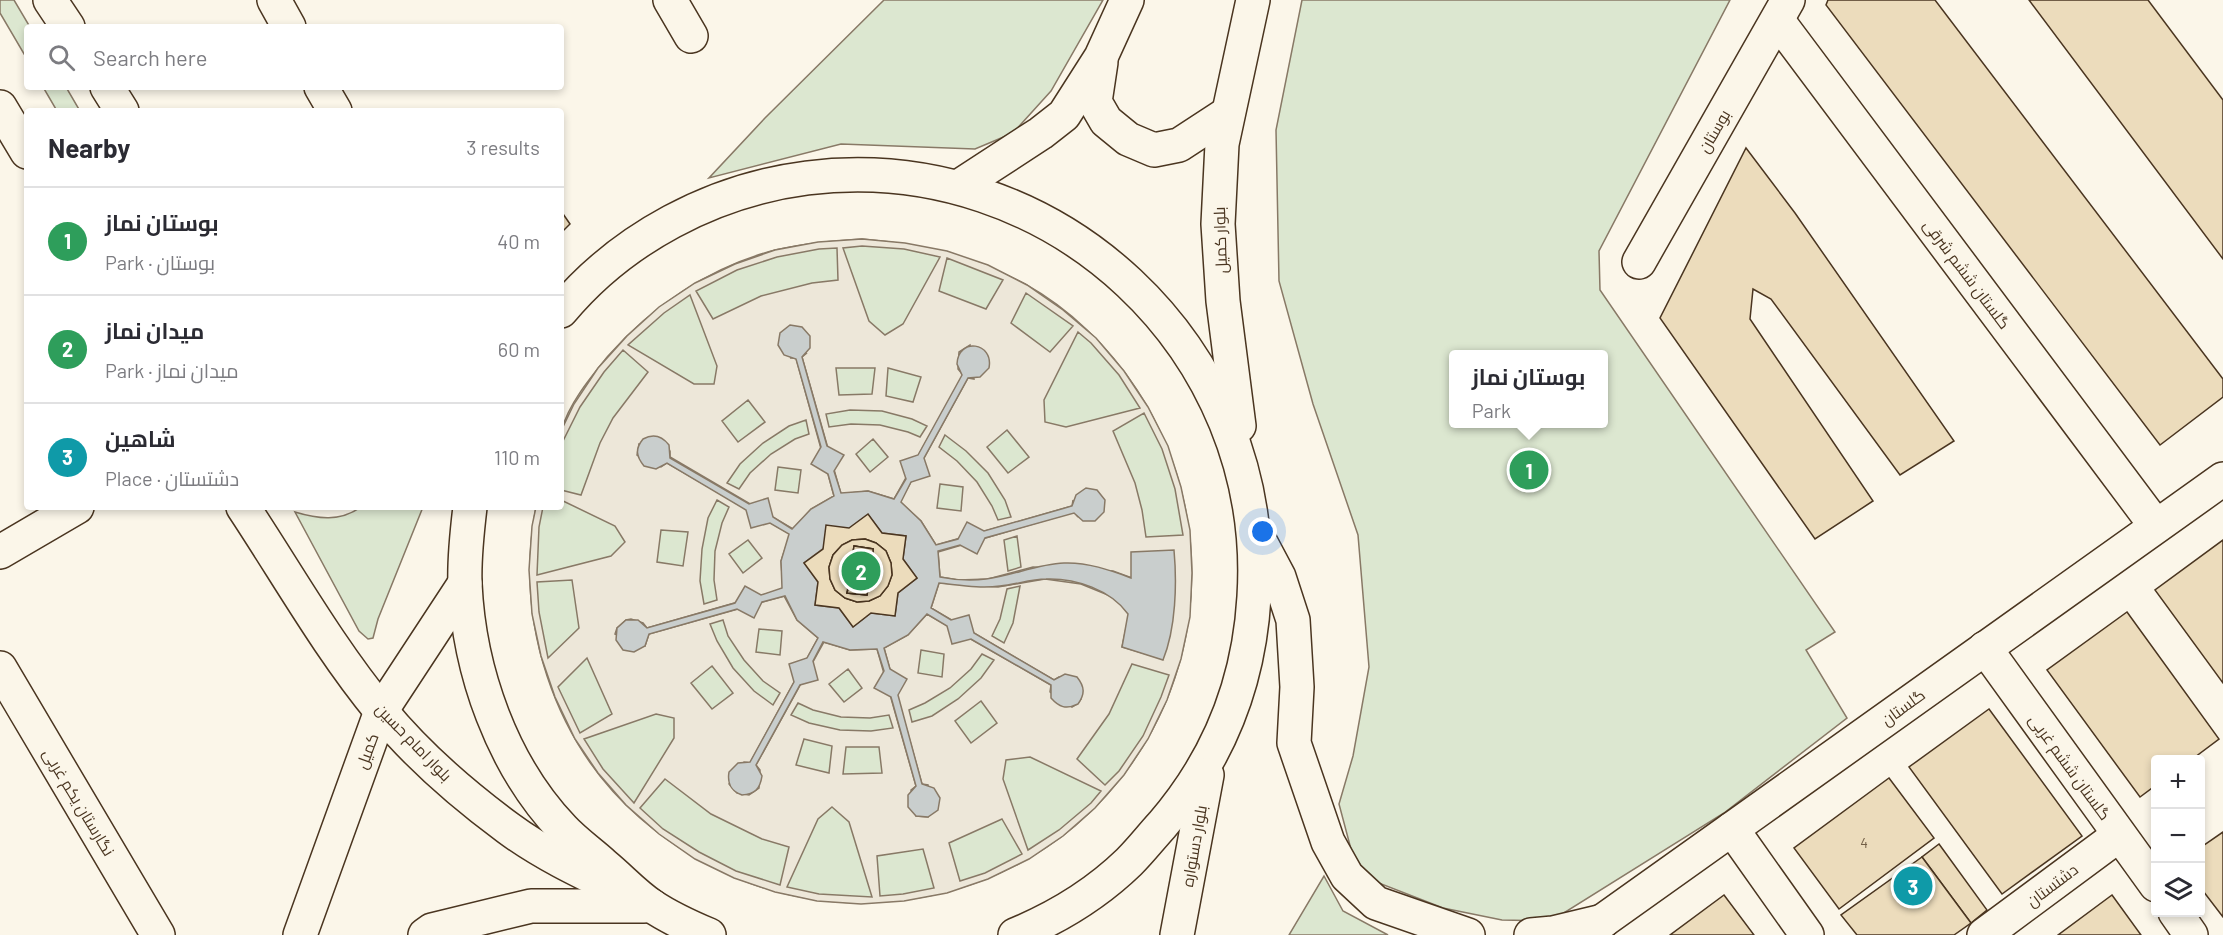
<!DOCTYPE html>
<meta charset="utf-8">
<style>
:root{--surface:#fff;--page:#f2f2f3;--text:#2b2b33;--muted:#7c7c81;--line:#e1e1e2;--accent:#c62828}
body{margin:0;font-family:Barlow,Cairo,sans-serif;background:var(--page);color:var(--text)}
.controls{position:absolute;right:18px;bottom:18px;display:grid;overflow:hidden;border-radius:6px;box-shadow:0 3px 9px #0003}
.controls button{width:54px;height:54px;display:grid;place-items:center;padding:0;border:0;border-bottom:2px solid var(--line);background:var(--surface);color:var(--text);font:30px sans-serif}
.you{position:absolute;left:1263px;top:532px;width:21px;height:21px;margin:-15px;border:4px solid #fff;border-radius:50%;background:#1a73e8;box-shadow:0 0 0 9px #1a73e833}
.badge{display:grid;place-items:center;width:39px;height:39px;border-radius:50%;background:var(--accent);color:#fff;font-size:20px;font-weight:700}
.pin{position:absolute;translate:-50% -50%;border:3px solid #fff;box-shadow:0 2px 6px #0006}
.popup{position:absolute;left:1449px;top:350px;width:159px;height:78px;box-sizing:border-box;display:grid;place-content:center;border-radius:6px;background:var(--surface);filter:drop-shadow(0 2px 4px #0005);font-size:20px;white-space:nowrap;color:var(--muted)}
.popup b{font-size:22px;color:var(--text)}
.popup::after{content:'';position:absolute;left:50%;top:100%;margin-left:-12px;border:12px solid transparent;border-top-color:var(--surface)}
.list{margin:0;padding:0;list-style:none}
h2{display:flex;justify-content:space-between;align-items:center;height:78px;margin:0;padding:0 24px;font-size:26px}
h2 small{font-size:20px;font-weight:400;color:var(--muted)}
.list li{display:grid;grid-template-columns:39px 1fr auto;gap:18px;align-items:center;box-sizing:border-box;height:108px;padding:0 24px;border-top:2px solid var(--line)}
.list b{display:block;font-size:22px;white-space:nowrap}
.list p{margin:0;font-size:20px;white-space:nowrap;color:var(--muted)}
.list em{font-size:20px;font-style:normal;color:var(--muted)}
.icon{flex:none;width:33px;height:33px;fill:none;stroke:currentColor;stroke-width:2;stroke-linecap:round;stroke-linejoin:round}
.map{position:relative;flex:none;width:2223px;height:935px;overflow:hidden}
.search{position:absolute;background:var(--surface);box-shadow:0 3px 9px #0003;left:24px;top:24px;width:540px;height:66px;display:flex;align-items:center;gap:15px;box-sizing:border-box;padding:0 21px;border-radius:6px;color:var(--muted);font-size:22px}
.panel{position:absolute;background:var(--surface);box-shadow:0 3px 9px #0003;left:24px;top:108px;width:540px;height:402px;border-radius:6px}
.map>svg:first-child{display:block}
.green{fill:#dce7d0;stroke:#887966;stroke-width:1.5;fill-rule:evenodd}
.parking{fill:#ede7d9;stroke:#887966;stroke-width:1.5;fill-rule:evenodd}
.water{fill:#c9cecd;stroke:#887966;stroke-width:1.5;fill-rule:evenodd}
.building{fill:#ecdcbc;stroke:#4a3520;stroke-width:1.5;fill-rule:evenodd}
.lines{fill:none;stroke-linecap:round;stroke-linejoin:round}
.minor-casing{stroke:#4a3520;stroke-width:36}
.major-casing{stroke:#4a3520;stroke-width:36}
.minor{stroke:#fbf6e9;stroke-width:33}
.major{stroke:#fbf6e9;stroke-width:33}
.labels{text-anchor:middle;stroke-width:4.5;stroke-linejoin:round;paint-order:stroke}
.number-label{font-size:14px;fill:#725f47}
.street-label{font-size:16px;fill:#4a3520;stroke:#fbf6e9}
</style>
<div class="map">
<svg width="2223" height="935" viewBox="0 0 2223 935">
<rect width="100%" height="100%" fill="#fbf6e9"/>
<g class="green">
<polygon points="0,0 14,0 30,27 27,27 27,59 0,13"/>
<polygon points="884,0 1103,0 1051,91 1013,133 975,149 841,144 709,178 765,118"/>
<path d="M 1302,0 L 1730,0 L 1599,251 L 1600,290 L 1835,632 L 1806,650 L 1847,718 L 1724,813 L 1551,921 L 1502,920 L 1443,908 L 1371,880 L 1352,853 L 1339,804 L 1353,756 L 1369,667 L 1358,535 L 1313,404 L 1279,281 L 1276,130 ZM 1454,354 L 1604,354 L 1604,424 L 1454,424 Z"/>
<polygon points="43,87 66,87 80,111 57,111"/>
<path d="M 862,239 C 920,244 973,256 1025,284 C 1070,309 1109,347 1137,390 C 1229,532 1203,716 1075,826 C 1020,872 952,898 881,902 C 792,908 707,876 640,818 C 553,742 514,620 536,507 L 561,507 C 561,489 561,470 561,452 C 561,445 560,436 562,429 C 569,403 591,377 608,356 C 652,306 710,267 775,250 C 804,243 833,241 862,239 Z"/>
<path d="M 361,507 L 423,507 L 378,619 L 373,638 L 368,639 L 359,631 L 295,512 C 318,519 340,522 361,507 Z"/>
<polygon points="1324,876 1343,911 1388,935 1289,935"/>
</g>
<path class="parking" d="M 862,239 L 905,243 L 947,251 L 988,265 L 1027,285 L 1063,310 L 1096,338 L 1124,371 L 1148,407 L 1168,446 L 1181,487 L 1190,530 L 1192,573 L 1190,617 L 1181,659 L 1167,700 L 1148,739 L 1124,775 L 1095,808 L 1063,836 L 1029,859 L 988,879 L 947,893 L 904,901 L 861,904 L 817,901 L 775,892 L 734,878 L 695,859 L 659,834 L 626,805 L 598,773 L 575,739 L 555,697 L 541,656 L 532,614 L 529,570 L 532,526 L 536,507 L 543,507 L 539,527 L 537,575 L 611,556 L 625,542 L 615,526 L 561,500 L 561,490 L 581,495 L 600,443 L 613,418 L 648,372 L 623,350 L 604,372 L 580,407 L 561,445 L 561,431 L 574,404 L 598,368 L 627,336 L 659,307 L 695,283 L 735,264 L 775,250 L 818,242 ZM 862,246 L 904,249 L 940,257 L 903,324 L 885,335 L 869,321 L 843,248 ZM 837,248 L 838,280 L 812,283 L 761,296 L 713,319 L 696,291 L 737,270 L 777,257 L 819,249 ZM 947,258 L 1003,280 L 986,309 L 939,291 ZM 1026,293 L 1073,326 L 1050,352 L 1011,323 ZM 690,295 L 717,366 L 714,384 L 694,384 L 628,345 L 664,313 ZM 1078,332 L 1091,343 L 1119,375 L 1140,408 L 1066,427 L 1045,422 L 1044,400 ZM 970,345 L 974,379 L 968,378 L 900,502 L 921,521 L 936,545 L 1072,506 L 1073,500 L 1078,517 L 1074,512 L 938,552 L 940,577 L 958,580 L 988,579 L 1033,567 L 1113,571 L 1132,578 L 1132,573 L 1163,659 L 1122,647 L 1129,614 L 1120,603 L 1108,595 L 1081,584 L 1045,579 L 998,587 L 939,583 L 931,608 L 1054,680 L 1059,677 L 1081,699 L 1077,704 L 1072,707 L 1050,692 L 1051,685 L 927,614 L 908,635 L 884,648 L 922,784 L 928,785 L 928,817 L 916,816 L 911,790 L 916,786 L 877,649 L 850,650 L 824,642 L 756,765 L 760,770 L 759,788 L 749,795 L 737,793 L 729,784 L 744,762 L 750,763 L 818,638 L 797,620 L 784,596 L 649,634 L 645,646 L 615,634 L 617,628 L 626,620 L 631,619 L 643,623 L 647,628 L 783,589 L 781,561 L 790,534 L 667,463 L 661,467 L 637,455 L 639,444 L 670,451 L 670,457 L 793,529 L 811,509 L 834,496 L 796,358 L 790,358 L 807,353 L 802,357 L 841,494 L 868,491 L 894,499 L 963,375 L 958,369 L 959,352 ZM 875,368 L 872,394 L 839,395 L 836,368 ZM 888,368 L 921,377 L 913,402 L 886,396 ZM 748,400 L 765,422 L 738,442 L 722,421 ZM 850,410 L 882,411 L 912,419 L 927,426 L 920,437 L 908,432 L 880,425 L 851,424 L 829,427 L 826,414 ZM 1144,413 L 1162,449 L 1175,489 L 1183,535 L 1146,537 L 1142,510 L 1135,483 L 1113,431 ZM 806,420 L 809,434 L 795,439 L 771,454 L 750,473 L 739,489 L 727,483 L 740,464 L 763,443 L 789,426 ZM 1007,430 L 1029,457 L 1008,473 L 987,447 ZM 945,435 L 966,451 L 988,473 L 1005,500 L 1011,517 L 998,520 L 992,506 L 977,482 L 957,461 L 939,447 ZM 873,439 L 888,457 L 870,472 L 856,454 ZM 778,467 L 801,470 L 798,493 L 775,490 ZM 940,484 L 963,487 L 961,511 L 937,508 ZM 717,500 L 729,507 L 722,523 L 715,551 L 714,580 L 717,600 L 704,604 L 700,581 L 702,549 L 708,518 ZM 661,530 L 688,532 L 683,566 L 657,562 ZM 1017,536 L 1021,567 L 1008,571 L 1004,540 ZM 748,540 L 762,558 L 743,573 L 729,554 ZM 572,580 L 579,628 L 548,658 L 539,612 L 537,582 ZM 1020,586 L 1013,623 L 1004,643 L 992,636 L 1000,619 L 1007,589 ZM 723,620 L 728,636 L 744,660 L 763,681 L 780,693 L 773,705 L 754,691 L 733,668 L 717,641 L 710,624 ZM 759,629 L 782,631 L 780,655 L 756,652 ZM 921,650 L 944,654 L 942,677 L 918,673 ZM 982,654 L 994,660 L 981,678 L 958,699 L 932,716 L 912,722 L 909,710 L 925,703 L 950,688 L 971,669 ZM 587,658 L 612,714 L 580,733 L 558,687 ZM 1132,664 L 1169,675 L 1161,697 L 1143,736 L 1119,771 L 1105,785 L 1077,759 L 1109,714 ZM 712,666 L 733,693 L 712,709 L 691,683 ZM 848,669 L 862,688 L 844,702 L 829,684 ZM 981,701 L 997,723 L 971,743 L 955,721 ZM 798,703 L 813,710 L 841,717 L 870,718 L 889,715 L 893,728 L 871,731 L 840,730 L 809,723 L 791,715 ZM 656,714 L 674,718 L 674,738 L 634,803 L 603,769 L 584,739 ZM 804,739 L 832,746 L 829,773 L 796,765 ZM 879,747 L 882,773 L 843,774 L 846,747 ZM 1030,757 L 1101,791 L 1091,803 L 1059,830 L 1028,850 L 1003,779 L 1006,760 ZM 665,779 L 711,814 L 762,839 L 789,847 L 780,885 L 736,871 L 699,852 L 663,829 L 640,808 ZM 832,807 L 849,822 L 872,897 L 819,894 L 787,887 L 818,819 ZM 1002,819 L 1022,854 L 985,873 L 960,881 L 949,843 ZM 923,849 L 934,888 L 903,894 L 880,896 L 877,856 Z"/>
<path class="water" d="M 790,325 L 802,327 L 810,336 L 810,348 L 802,357 L 827,446 L 844,455 L 834,471 L 841,493 L 868,491 L 894,499 L 906,479 L 900,461 L 918,455 L 962,375 L 957,364 C 958,337 994,342 989,368 L 980,377 L 968,378 L 924,458 L 930,476 L 911,482 L 901,502 L 921,521 L 936,545 L 958,539 L 967,522 L 984,531 L 1072,506 L 1076,495 L 1086,488 L 1097,490 L 1105,500 L 1104,512 L 1095,521 L 1083,521 L 1074,513 L 985,538 L 977,554 L 960,545 L 938,551 L 940,577 C 955,580 971,581 986,579 C 1012,576 1037,564 1064,563 C 1087,562 1110,570 1131,578 L 1131,552 L 1174,550 C 1177,583 1176,628 1163,660 L 1122,647 L 1128,614 C 1111,590 1076,578 1046,579 C 1030,579 1015,585 1000,586 C 980,589 959,585 939,583 L 931,608 L 951,620 L 969,615 L 974,633 L 1054,680 L 1065,674 L 1077,677 C 1085,687 1085,694 1078,704 C 1066,710 1059,707 1051,698 L 1051,685 L 971,639 L 952,644 L 947,626 L 927,614 L 908,635 L 884,648 L 890,669 L 907,679 L 898,695 L 922,784 L 934,788 L 940,798 L 938,810 L 928,817 L 916,816 L 908,807 L 908,795 L 916,786 L 891,697 L 874,688 L 884,671 L 877,649 L 850,650 L 823,642 L 813,661 L 818,680 L 800,685 L 756,765 L 762,776 C 760,789 755,794 742,795 C 731,791 727,784 729,772 L 738,763 L 750,762 L 794,682 L 789,664 L 807,658 L 818,638 L 797,620 L 785,596 L 762,602 L 754,618 L 737,609 L 649,634 L 645,646 L 634,652 L 623,650 L 616,640 L 617,628 L 626,620 L 638,620 L 647,628 L 735,603 L 745,586 L 761,595 L 782,588 L 781,561 L 789,534 L 770,523 L 751,528 L 746,510 L 667,463 L 656,469 L 644,466 C 636,456 635,449 643,439 C 654,433 662,436 669,445 L 670,458 L 749,504 L 768,498 L 773,517 L 792,529 L 811,509 L 834,496 L 828,474 L 811,464 L 821,447 L 796,359 L 784,355 L 778,345 L 780,333 ZM 868,515 L 882,533 L 906,536 L 903,559 L 917,578 L 898,593 L 895,616 L 871,613 L 853,627 L 839,608 L 815,605 L 818,582 L 804,563 Z"/>
<g class="building">
<polygon points="1828,0 1935,0 2223,379 2223,397 2160,445 1826,5"/>
<polygon points="2029,0 2148,0 2223,100 2223,259"/>
<polygon points="1746,148 1795,213 1954,441 1900,475 1771,299 1753,289 1750,319 1873,501 1815,539 1660,318"/>
<polygon points="561,211 570,224 561,233"/>
<path d="M 868,514 L 882,533 L 906,536 L 903,559 L 917,578 L 898,593 L 895,616 L 871,613 L 853,627 L 839,608 L 815,605 L 818,582 L 804,563 L 823,549 L 826,525 L 849,528 ZM 865,539 L 876,543 L 886,551 L 891,563 L 892,575 L 888,586 L 880,596 L 869,601 L 857,602 L 845,598 L 835,590 L 830,579 L 829,567 L 833,555 L 842,545 L 852,540 Z"/>
<path d="M 865,539 L 876,543 L 886,551 L 891,563 L 892,575 L 888,586 L 880,596 L 869,601 L 857,602 L 845,598 L 835,590 L 830,579 L 829,567 L 833,555 L 842,545 L 852,540 ZM 854,546 L 873,549 L 873,555 L 853,553 ZM 849,586 L 868,589 L 867,595 L 847,593 Z"/>
<polygon points="2223,540 2223,683 2155,590"/>
<polygon points="854,546 873,549 867,595 847,593"/>
<polygon points="854,546 873,549 873,555 853,553"/>
<polygon points="849,586 868,589 867,595 847,593"/>
<polygon points="2127,612 2219,739 2191,760 2156,760 2156,785 2140,797 2047,670"/>
<polygon points="1989,709 2082,836 2002,894 1909,767"/>
<polygon points="1889,778 1934,838 1839,909 1794,848"/>
<polygon points="2223,832 2223,917 2200,887 2200,848"/>
<polygon points="1939,844 1987,910 1971,923 1922,857"/>
<polygon points="1922,857 1971,923 1954,935 1857,935 1841,915"/>
<polygon points="1724,895 1754,935 1670,935"/>
<polygon points="2112,895 2141,935 2058,935"/>
</g>
<g class="lines">
<g class="minor-casing">
<g id="minor">
<polyline points="274,0 289,27"/>
<polyline points="670,0 691,36"/>
<polyline points="1778,21 2156,526"/>
<polyline points="321,87 335,111"/>
<polyline points="1639,262 1788,0"/>
<polyline points="1253,528 1279,577 1293,620 1297,687 1294,743 1328,842 1347,876 1376,903 1468,935"/>
<polyline points="0,552 77,507"/>
<polyline points="1985,648 2156,885"/>
<polyline points="0,668 158,935"/>
<polyline points="1732,829 1807,935"/>
<polyline points="2175,912 2191,935"/>
<polyline points="1531,935 1553,933 1603,921"/>
<polyline points="1583,935 2223,479"/>
<polyline points="1984,935 2119,835"/>
</g>
</g>
<g class="major-casing">
<g id="major">
<polyline points="50,0 68,27"/>
<polyline points="1101,62 1095,102 1106,121 1128,139 1154,150 1179,145 1228,113"/>
<polyline points="107,87 122,111"/>
<polyline points="0,107 27,152"/>
<polyline points="958,187 1041,133 1064,115 1101,57 1127,0"/>
<path d="M 561,311 C 622,238 713,190 807,178 C 1054,147 1270,349 1254,597 C 1249,684 1219,759 1162,825 C 1151,837 1141,850 1129,862 C 1097,893 1056,918 1015,935"/>
<polyline points="1239,426 1223,301 1218,224 1222,144 1253,0"/>
<path d="M 243,507 C 288,575 329,648 381,711 C 417,755 462,794 508,828 C 551,860 604,882 652,906"/>
<path d="M 470,507 C 467,532 464,558 465,584 C 469,671 502,765 563,829 C 575,842 591,853 604,865 C 620,878 635,895 652,906 C 670,918 690,927 709,935"/>
<polyline points="300,935 381,711 465,583"/>
<polyline points="425,935 432,930 531,906 644,906"/>
<polyline points="1177,935 1207,775"/>
</g>
</g>
<use href="#minor" class="minor"/>
<use href="#major" class="major"/>
</g>
<g class="labels">
<g class="number-label">
<text x="1864" y="848">4</text>
</g>
<g class="street-label">
<text transform="translate(1714 131) rotate(-60)" y="6">بوستان</text>
<text transform="translate(1220 240) rotate(-92)" y="6">بلوار کمیل</text>
<text transform="translate(1967 274) rotate(53)" y="6">گلستان ششم شرقی</text>
<text transform="translate(1903 707) rotate(-36)" y="6">گلستان</text>
<text transform="translate(414 742) rotate(46)" y="6">بلوار امام حسین</text>
<text transform="translate(367 751) rotate(-70)" y="6">کمیل</text>
<text transform="translate(2070 767) rotate(54)" y="6">گلستان ششم غربی</text>
<text transform="translate(79 802) rotate(59)" y="6">نگارستان یکم غربی</text>
<text transform="translate(1194 846) rotate(-80)" y="6">بلوار دستواره</text>
<text transform="translate(2052 885) rotate(-37)" y="6">دشتستان</text>
</g>
</g>
</svg>
<div class="controls">
<button>+</button>
<button>−</button>
<button><svg class="icon" aria-label="layers" viewBox="0 0 24 24"><path d="M12 4l9 5-9 5-9-5zM3 14l9 5 9-5"/></svg></button>
</div>
<div class="you"></div>
<div class="pin badge" style="left:1529px;top:470px;background:#2e9e5b">1</div>
<div class="popup"><b>بوستان نماز</b>Park</div>
<div class="pin badge" style="left:861px;top:571px;background:#2e9e5b">2</div>
<div class="pin badge" style="left:1913px;top:886px;background:#0f9aa8">3</div>
<div class="search"><svg class="icon" aria-label="search" viewBox="0 0 24 24"><circle cx="10" cy="10" r="6"/><path d="M15 15l6 6"/></svg>Search here</div>
<section class="panel">
<h2>Nearby<small>3 results</small></h2>
<ul class="list">
<li><span class="badge" style="background:#2e9e5b">1</span><div><b>بوستان نماز</b><p>Park · بوستان</p></div><em>40 m</em></li>
<li><span class="badge" style="background:#2e9e5b">2</span><div><b>میدان نماز</b><p>Park · میدان نماز</p></div><em>60 m</em></li>
<li><span class="badge" style="background:#0f9aa8">3</span><div><b>شاهین</b><p>Place · دشتستان</p></div><em>110 m</em></li>
</ul>
</section>
</div>
